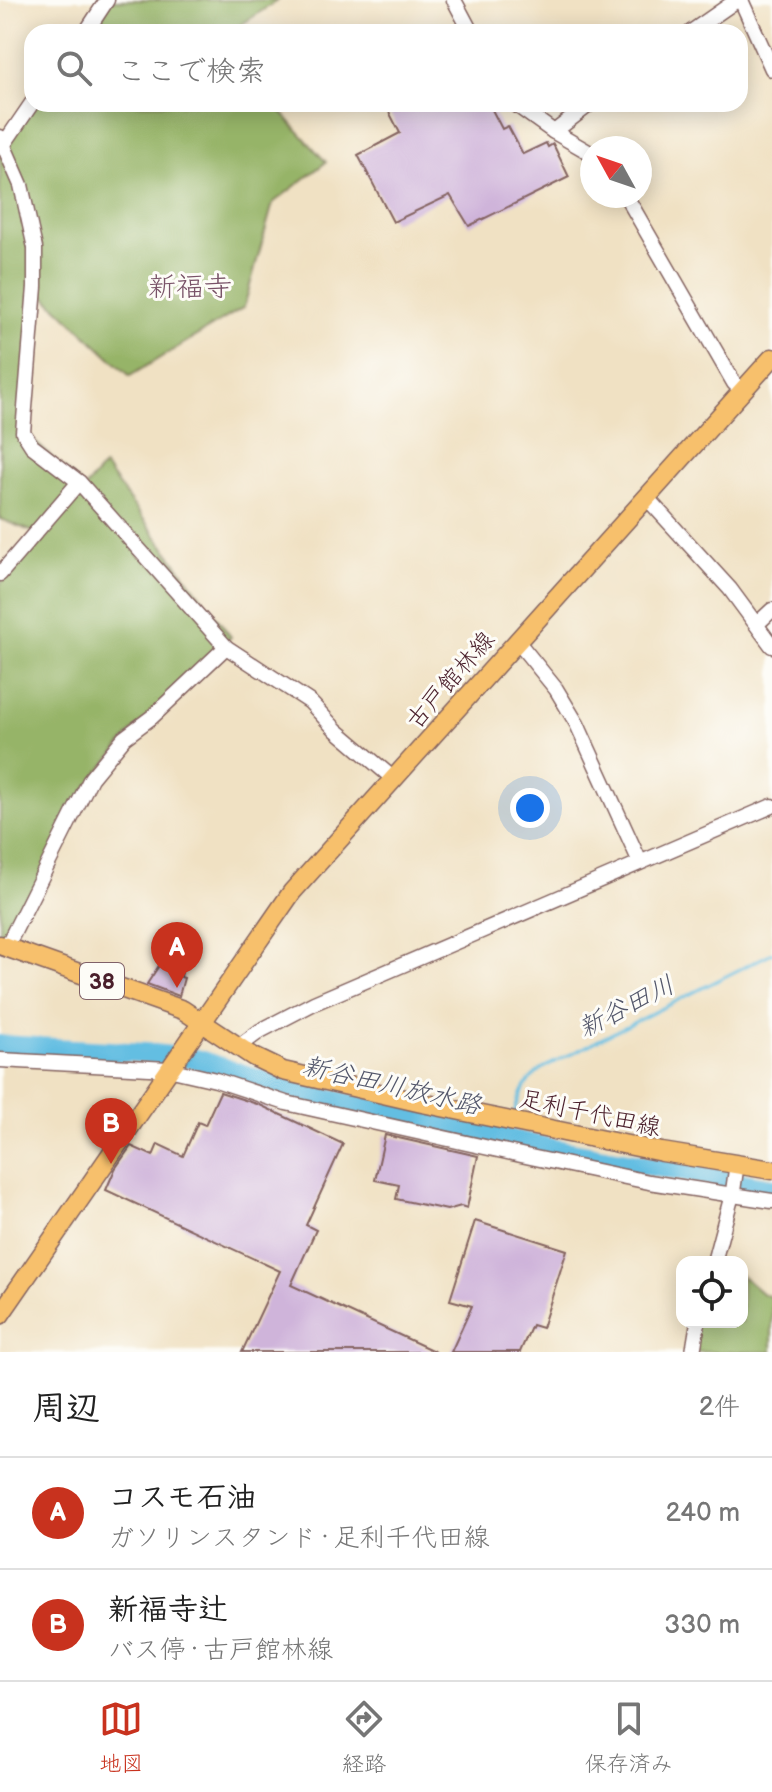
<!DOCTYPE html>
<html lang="ja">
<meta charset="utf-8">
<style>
:root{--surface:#fff;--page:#f2f2f2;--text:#222;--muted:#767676;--line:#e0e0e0;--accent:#c8321e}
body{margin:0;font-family:"Balsamiq Sans","Klee One",sans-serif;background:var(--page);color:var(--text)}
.controls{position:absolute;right:24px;bottom:24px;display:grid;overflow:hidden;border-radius:16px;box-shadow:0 4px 20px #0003}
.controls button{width:72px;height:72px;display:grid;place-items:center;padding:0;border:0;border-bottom:2px solid var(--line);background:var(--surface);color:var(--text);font:40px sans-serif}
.compass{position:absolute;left:580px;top:136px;width:72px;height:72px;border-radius:50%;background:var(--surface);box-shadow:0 4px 20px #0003;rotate:310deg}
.you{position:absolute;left:530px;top:808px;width:28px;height:28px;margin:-20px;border:6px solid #fff;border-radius:50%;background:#1a73e8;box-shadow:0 0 0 12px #1a73e833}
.badge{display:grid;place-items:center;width:52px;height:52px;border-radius:50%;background:var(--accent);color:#fff;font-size:26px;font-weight:700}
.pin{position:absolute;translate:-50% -66px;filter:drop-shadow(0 2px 4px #0008)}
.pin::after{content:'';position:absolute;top:42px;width:28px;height:24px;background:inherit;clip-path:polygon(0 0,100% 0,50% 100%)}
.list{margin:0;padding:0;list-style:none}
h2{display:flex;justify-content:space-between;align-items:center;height:104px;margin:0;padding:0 32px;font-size:34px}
h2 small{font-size:26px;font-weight:400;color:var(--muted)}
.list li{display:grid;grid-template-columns:52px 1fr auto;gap:24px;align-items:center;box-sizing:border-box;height:112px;padding:0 32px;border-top:2px solid var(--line)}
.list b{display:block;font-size:30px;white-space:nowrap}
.list p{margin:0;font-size:26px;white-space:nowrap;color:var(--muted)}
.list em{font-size:26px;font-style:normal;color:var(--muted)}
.icon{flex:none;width:44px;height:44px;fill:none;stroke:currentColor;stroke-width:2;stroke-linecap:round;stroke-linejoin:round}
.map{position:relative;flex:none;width:772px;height:1352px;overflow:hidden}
.search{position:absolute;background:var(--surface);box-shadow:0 4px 20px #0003;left:24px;right:24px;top:24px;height:88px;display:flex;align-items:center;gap:20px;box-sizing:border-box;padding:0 28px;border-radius:24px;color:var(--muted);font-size:30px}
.sheet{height:328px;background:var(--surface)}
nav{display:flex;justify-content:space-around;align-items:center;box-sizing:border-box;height:112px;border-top:2px solid var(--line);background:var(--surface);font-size:22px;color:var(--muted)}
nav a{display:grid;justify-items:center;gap:4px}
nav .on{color:var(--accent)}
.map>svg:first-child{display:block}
.forest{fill:#96b467;stroke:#706a49;stroke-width:2}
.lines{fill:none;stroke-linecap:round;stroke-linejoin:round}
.stream{stroke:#64bee2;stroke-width:3}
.river{stroke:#64bee2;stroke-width:20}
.building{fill:#cfb4da}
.minor-casing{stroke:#846360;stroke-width:17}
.major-casing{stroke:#846360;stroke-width:21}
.minor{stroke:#fff;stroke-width:14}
.major{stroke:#f7c06c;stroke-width:18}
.labels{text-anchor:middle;stroke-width:6;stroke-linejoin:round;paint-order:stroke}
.shield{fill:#fdfcf7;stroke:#806168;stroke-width:2}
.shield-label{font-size:22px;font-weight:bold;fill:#4a1f2b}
.street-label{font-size:24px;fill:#4a1f2b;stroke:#fdfcf7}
.water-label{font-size:26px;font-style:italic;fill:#53576b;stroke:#fdfcf7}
.quarter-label{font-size:28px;fill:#795368;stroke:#fdfcf7}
</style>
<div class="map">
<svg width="772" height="1352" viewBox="0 0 772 1352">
<rect width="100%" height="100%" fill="#fdfcf7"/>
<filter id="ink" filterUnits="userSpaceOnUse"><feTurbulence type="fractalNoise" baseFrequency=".0125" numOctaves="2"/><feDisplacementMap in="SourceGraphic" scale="16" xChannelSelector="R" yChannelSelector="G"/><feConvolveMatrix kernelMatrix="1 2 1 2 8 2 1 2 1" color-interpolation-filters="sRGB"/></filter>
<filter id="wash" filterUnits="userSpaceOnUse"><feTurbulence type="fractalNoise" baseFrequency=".006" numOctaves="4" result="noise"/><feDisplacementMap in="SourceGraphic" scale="32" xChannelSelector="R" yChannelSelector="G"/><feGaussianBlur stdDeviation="1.8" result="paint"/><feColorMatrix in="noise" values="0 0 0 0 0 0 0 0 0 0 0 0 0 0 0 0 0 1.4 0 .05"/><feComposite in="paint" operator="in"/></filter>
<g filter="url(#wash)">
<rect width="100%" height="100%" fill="#f0e1c3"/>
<g class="forest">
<polygon points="110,0 278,0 230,32 88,32"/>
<polygon points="36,104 274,104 326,162 273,203 244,307 130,376 36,288 23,431 79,482 36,533 0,519 0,155"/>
<polygon points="104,466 231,637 133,731 86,788 13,934 0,933 0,584"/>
<polygon points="742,1276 763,1294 772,1297 772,1352 687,1352 690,1322 742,1322"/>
</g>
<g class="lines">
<path class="stream" d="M 515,1111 C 521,1090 527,1079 545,1067 L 772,953"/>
<polyline class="river" points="0,1045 146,1053 196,1059 300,1092 550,1148 772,1188"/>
</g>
<g id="blocks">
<g class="building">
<polygon points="385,104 489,104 502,129 508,126 523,154 546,143 548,147 553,144 569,177 469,226 450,195 393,222 358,155 400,133"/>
<polygon points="167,960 178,967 182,972 181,977 184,978 179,996 147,984 162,961 165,964"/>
<polygon points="220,1092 260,1105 343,1144 306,1225 316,1230 291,1285 436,1352 242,1352 280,1271 106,1190 115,1169 131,1146 153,1156 158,1144 183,1156 198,1122 205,1125"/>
<polygon points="385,1135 478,1156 467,1208 461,1206 447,1210 396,1199 399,1185 375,1180"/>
<polygon points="475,1221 567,1250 542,1328 532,1325 520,1352 451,1352 472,1306 450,1300"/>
</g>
</g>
</g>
<g filter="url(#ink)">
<use href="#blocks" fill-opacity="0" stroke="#846360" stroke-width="2"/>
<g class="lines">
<g class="minor-casing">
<g id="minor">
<polyline points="454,0 471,32"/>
<polyline points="741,0 772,69"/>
<polyline points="86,32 107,0"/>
<polyline points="691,32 737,0"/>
<polyline points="515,104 554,132 592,154"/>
<polyline points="554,132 590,104"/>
<polyline points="0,137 21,185 35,248 35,287 23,432 32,446 79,482 226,647 310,702 336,730 389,775 393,781"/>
<polyline points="4,144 32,103"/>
<polyline points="626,196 734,383 741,390"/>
<polyline points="646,497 730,589 772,646"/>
<polyline points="0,574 79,482"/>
<polyline points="757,624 772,610"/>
<polyline points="517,641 556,689 577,724 640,862"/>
<polyline points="7,946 91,778 124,738 152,717 226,647"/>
<polyline points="238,1047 260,1031 314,1003 772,806"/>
<polyline points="0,1060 168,1069 216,1080 286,1103 521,1155 649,1182 772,1201"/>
<polyline points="714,1262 733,1191 737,1163"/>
<polyline points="693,1352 698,1322"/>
</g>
</g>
<g class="major-casing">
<g id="major">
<polyline points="0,945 183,1010 254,1057 283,1071 422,1103 662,1152 772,1170"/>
<polyline points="0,1315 292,892 772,358"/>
</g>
</g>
<use href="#minor" class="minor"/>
<use href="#major" class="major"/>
</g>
</g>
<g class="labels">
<rect class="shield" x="80" y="963" width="44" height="36" rx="6"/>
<g class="shield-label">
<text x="102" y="989">38</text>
</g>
<g class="street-label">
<text transform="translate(450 680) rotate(-49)" y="8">古戸館林線</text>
<text transform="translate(590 1113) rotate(12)" y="8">足利千代田線</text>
</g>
<g class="water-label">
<text transform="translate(626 1006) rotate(-27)" y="9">新谷田川</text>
<text transform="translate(392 1085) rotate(13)" y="9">新谷田川放水路</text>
</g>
<g class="quarter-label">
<text x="190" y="296">新福寺</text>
</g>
</g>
</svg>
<div class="controls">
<button><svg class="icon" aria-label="locate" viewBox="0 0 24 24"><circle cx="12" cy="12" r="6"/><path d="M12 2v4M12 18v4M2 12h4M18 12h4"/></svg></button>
</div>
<svg class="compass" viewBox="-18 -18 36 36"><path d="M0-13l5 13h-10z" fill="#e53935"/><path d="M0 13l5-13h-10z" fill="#767676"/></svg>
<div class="you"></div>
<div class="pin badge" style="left:177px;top:988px">A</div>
<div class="pin badge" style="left:111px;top:1164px">B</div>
<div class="search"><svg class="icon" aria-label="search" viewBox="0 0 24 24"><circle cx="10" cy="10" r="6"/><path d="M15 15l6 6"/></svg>ここで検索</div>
</div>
<section class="sheet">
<h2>周辺<small>2件</small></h2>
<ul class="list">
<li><span class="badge">A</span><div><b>コスモ石油</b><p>ガソリンスタンド · 足利千代田線</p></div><em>240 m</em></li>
<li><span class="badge">B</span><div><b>新福寺辻</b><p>バス停 · 古戸館林線</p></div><em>330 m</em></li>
</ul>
</section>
<nav>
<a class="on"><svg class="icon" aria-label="map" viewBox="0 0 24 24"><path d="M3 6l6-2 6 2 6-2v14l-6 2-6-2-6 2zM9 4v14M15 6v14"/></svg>地図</a>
<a><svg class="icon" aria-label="directions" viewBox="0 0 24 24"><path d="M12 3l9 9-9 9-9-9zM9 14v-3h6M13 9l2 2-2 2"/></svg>経路</a>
<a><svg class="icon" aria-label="saved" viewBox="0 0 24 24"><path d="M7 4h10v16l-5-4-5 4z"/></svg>保存済み</a>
</nav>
